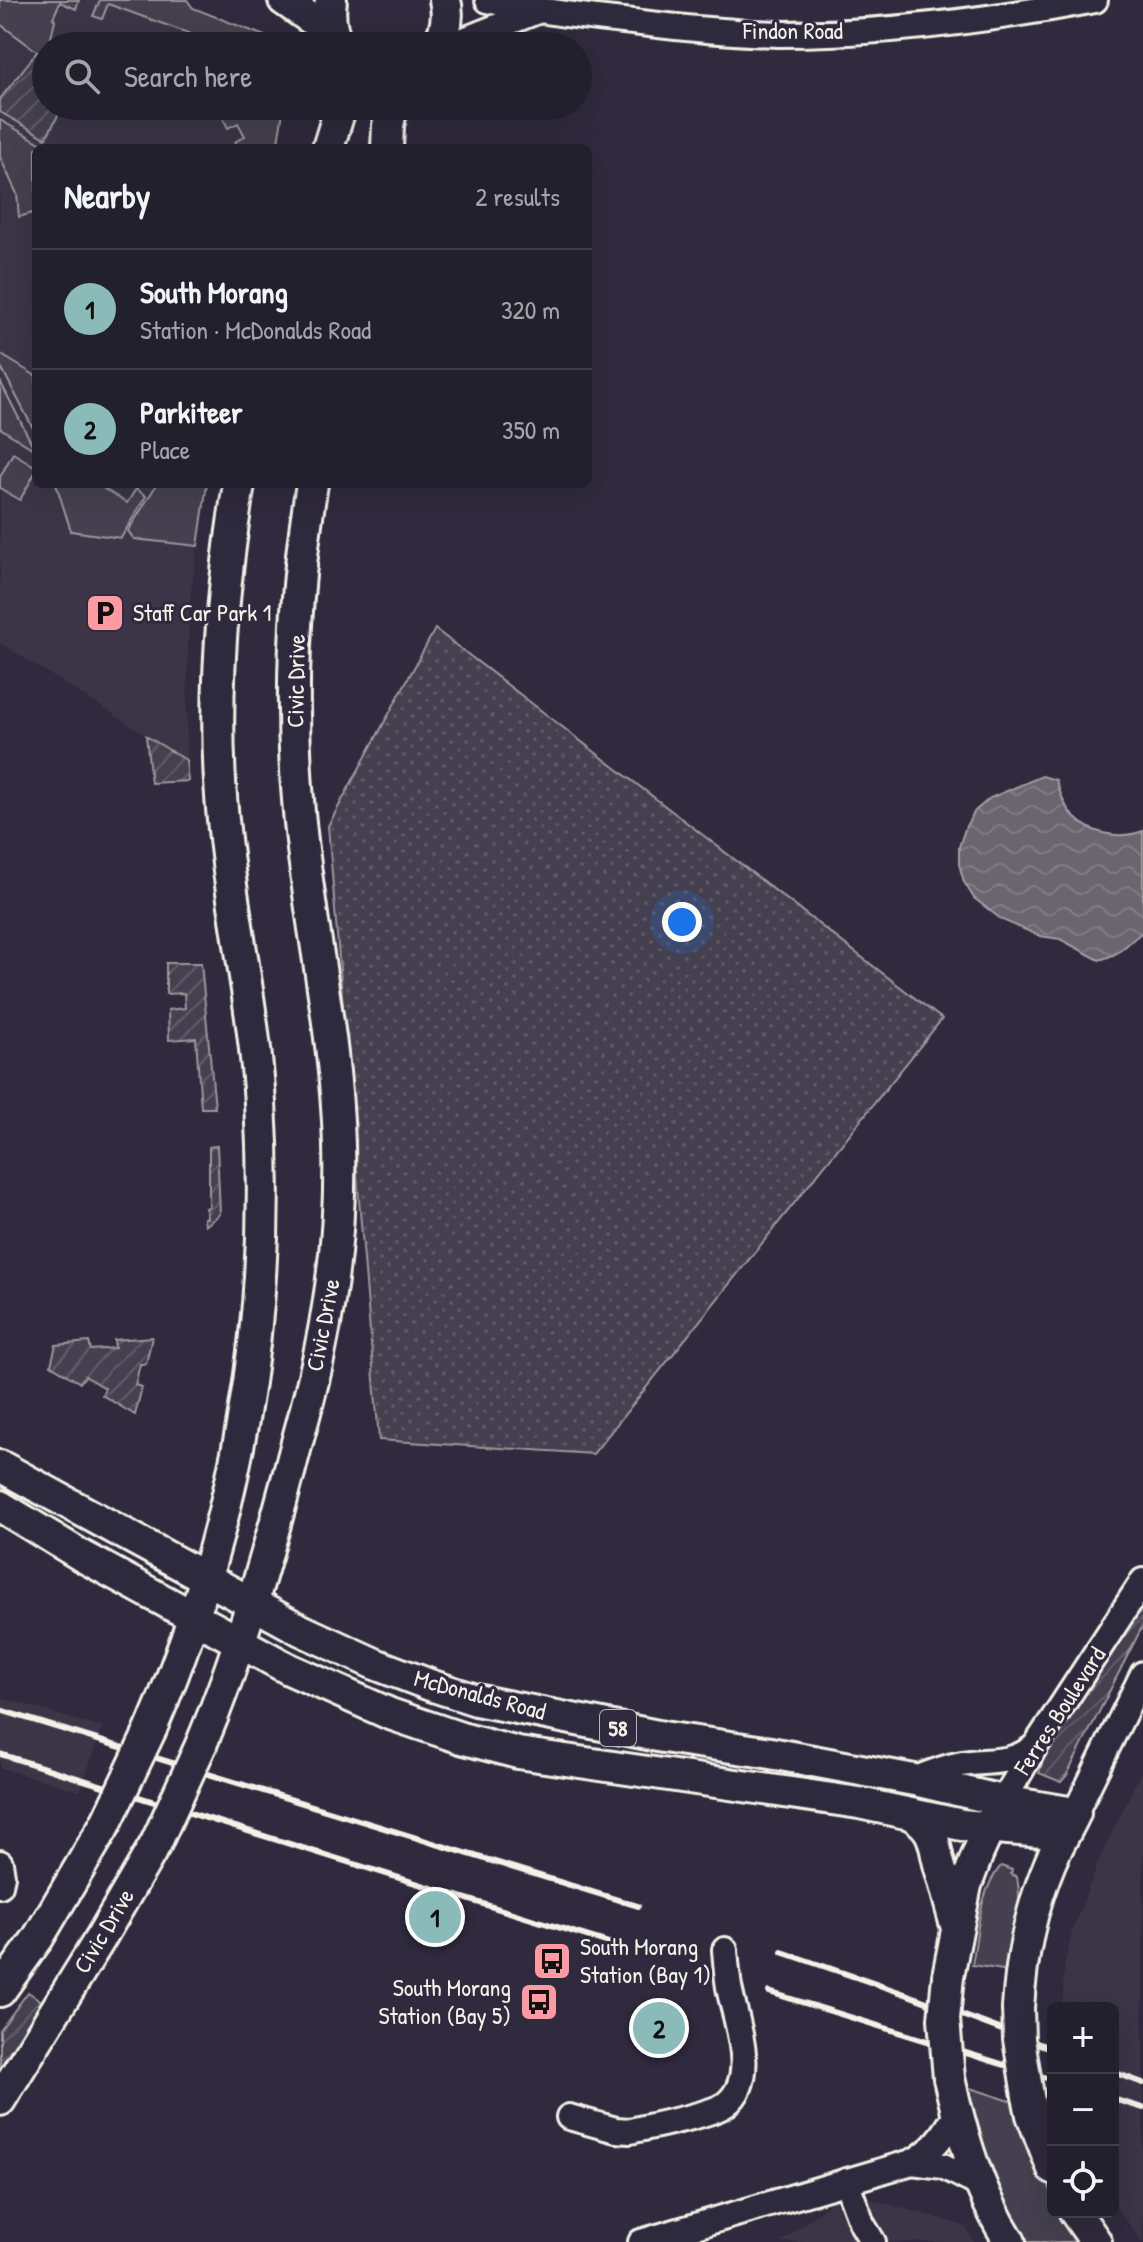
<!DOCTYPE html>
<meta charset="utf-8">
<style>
:root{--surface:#23202e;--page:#2f2d3a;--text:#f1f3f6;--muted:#a3a3aa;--line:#403e4a;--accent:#8bbbb9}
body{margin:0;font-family:"Patrick Hand",sans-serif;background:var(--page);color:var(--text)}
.controls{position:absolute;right:24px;bottom:24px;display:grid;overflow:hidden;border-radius:12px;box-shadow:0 8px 32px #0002}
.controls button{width:72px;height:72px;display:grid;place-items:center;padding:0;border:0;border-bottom:2px solid var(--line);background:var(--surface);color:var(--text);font:40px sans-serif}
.you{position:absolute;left:682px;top:922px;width:28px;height:28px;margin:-20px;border:6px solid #fff;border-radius:50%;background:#1a73e8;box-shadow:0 0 0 12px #1a73e833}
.badge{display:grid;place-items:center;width:52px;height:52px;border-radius:50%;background:var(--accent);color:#111;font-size:26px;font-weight:700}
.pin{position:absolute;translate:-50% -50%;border:4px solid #fff;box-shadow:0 2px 8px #0006}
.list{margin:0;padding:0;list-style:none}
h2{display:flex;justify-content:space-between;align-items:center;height:104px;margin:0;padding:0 32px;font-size:34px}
h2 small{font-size:26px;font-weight:400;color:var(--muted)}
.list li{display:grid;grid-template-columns:52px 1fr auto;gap:24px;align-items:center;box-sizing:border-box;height:120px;padding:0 32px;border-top:2px solid var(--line)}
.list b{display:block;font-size:30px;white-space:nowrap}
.list p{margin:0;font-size:26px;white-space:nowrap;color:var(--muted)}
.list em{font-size:26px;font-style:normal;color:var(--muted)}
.icon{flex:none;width:44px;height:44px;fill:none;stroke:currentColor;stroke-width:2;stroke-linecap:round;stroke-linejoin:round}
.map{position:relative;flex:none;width:1143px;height:2242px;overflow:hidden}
.search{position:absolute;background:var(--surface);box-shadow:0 8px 32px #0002;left:32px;top:32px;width:560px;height:88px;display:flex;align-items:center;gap:20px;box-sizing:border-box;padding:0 28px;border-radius:44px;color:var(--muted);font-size:30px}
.panel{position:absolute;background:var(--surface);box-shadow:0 8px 32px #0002;left:32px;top:144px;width:560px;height:344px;border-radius:12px}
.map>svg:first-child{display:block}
.built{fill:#3b3647}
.grass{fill:#454050;stroke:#9c989c;stroke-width:2}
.park{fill:url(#park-dots);stroke:#9c989c;stroke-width:2}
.garden{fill:url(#garden-furrows);stroke:#9c989c;stroke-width:2}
.water{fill:url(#water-waves);stroke:#a19ea0;stroke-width:2}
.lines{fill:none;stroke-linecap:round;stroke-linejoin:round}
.minor-casing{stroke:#f4f1e8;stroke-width:30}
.major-casing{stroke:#f4f1e8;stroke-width:36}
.minor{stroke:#2f2a3d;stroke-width:24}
.major{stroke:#2f2a3d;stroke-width:30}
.rail{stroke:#f4f1e8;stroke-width:6}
.major-bridge-casing{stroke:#f4f1e8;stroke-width:36;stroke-linecap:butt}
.major-bridge{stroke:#2f2a3d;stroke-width:30}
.labels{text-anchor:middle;stroke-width:6;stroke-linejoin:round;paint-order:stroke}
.shield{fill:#2f2a3d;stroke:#b9b5b5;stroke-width:2}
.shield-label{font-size:22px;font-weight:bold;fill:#f4f1e8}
.street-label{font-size:24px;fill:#f4f1e8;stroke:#2f2a3d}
.poi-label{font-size:24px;fill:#f4f1e8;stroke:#2f2a3d;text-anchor:start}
</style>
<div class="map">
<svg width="1143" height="2242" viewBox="0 0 1143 2242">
<defs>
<pattern id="park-dots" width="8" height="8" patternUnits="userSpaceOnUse" patternTransform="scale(2)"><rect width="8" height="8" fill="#454050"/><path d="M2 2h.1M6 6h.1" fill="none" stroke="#605c69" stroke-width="1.8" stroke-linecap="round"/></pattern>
<pattern id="garden-furrows" width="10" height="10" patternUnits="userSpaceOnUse" patternTransform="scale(2)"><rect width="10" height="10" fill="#454050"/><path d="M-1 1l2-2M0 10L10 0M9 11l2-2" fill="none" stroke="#605c69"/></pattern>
<pattern id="water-waves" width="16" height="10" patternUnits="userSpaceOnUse" patternTransform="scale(2)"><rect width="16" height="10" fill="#6a6670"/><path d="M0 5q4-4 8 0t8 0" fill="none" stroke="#807c84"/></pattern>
</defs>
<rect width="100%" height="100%" fill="#2f2a3d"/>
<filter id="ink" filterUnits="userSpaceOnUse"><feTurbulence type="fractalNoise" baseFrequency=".0125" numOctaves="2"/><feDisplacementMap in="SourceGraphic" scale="16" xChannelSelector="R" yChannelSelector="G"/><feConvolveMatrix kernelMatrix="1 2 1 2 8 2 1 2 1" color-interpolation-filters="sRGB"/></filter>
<g filter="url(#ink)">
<g class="built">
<polygon points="0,0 187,0 193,8 270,38 275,46 46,46 46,106 284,106 277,148 36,148 36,484 207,484 189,606 186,760 0,643"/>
<polygon points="0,1697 102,1728 80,1791 0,1768"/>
<polygon points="1143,1768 1143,2242 1142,2242 1113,2202 1113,2008 1062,2008 1062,2004 1065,1964 1072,1932 1098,1862"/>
<polygon points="844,2191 965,2226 974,2242 782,2242"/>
</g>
<g class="grass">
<polygon points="0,0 79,0 76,9 60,2 53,18 55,20 51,38 70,46 46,46 46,58 0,24"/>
<polygon points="100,0 187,0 193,8 270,38 275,46 203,46 205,39 108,4 102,19 93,16"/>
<polygon points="217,106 284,106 277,148 238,148 235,142 245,136 238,123 228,128"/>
<polygon points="0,120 49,148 36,148 36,212 19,217 17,194 0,157"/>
<polygon points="0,354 36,376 36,434 0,365"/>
<polygon points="0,381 35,450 0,428"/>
<polygon points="13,453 36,467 36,471 20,500 0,488 0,477"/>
<polygon points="56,484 96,484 127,503 136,489 146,496 121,538 71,531"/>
<polygon points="157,484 207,484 198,546 134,539 128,531"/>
<path d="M 1001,1866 L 1012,1870 L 1011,1874 L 1017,1877 C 1023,1909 1015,1939 1009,1971 L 972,1965 C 978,1934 979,1890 1001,1866 Z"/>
<path d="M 967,2087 L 1017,2103 L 1034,2155 L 1053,2195 L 1053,2212 L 1062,2212 L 1082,2242 L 1023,2242 C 996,2195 976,2141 967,2087 Z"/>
</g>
<polygon class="park" points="435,629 942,1019 593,1454 379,1440 328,826"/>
<g class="garden">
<polygon points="36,53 46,58 46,106 63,106 46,138 0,112 0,99"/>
<polygon points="146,736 186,760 188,781 151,783"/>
<polygon points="166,963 201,963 215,1108 201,1108 196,1038 169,1040 168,1010 185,1008 184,993 166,994"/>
<polygon points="217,1146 220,1214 205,1226 204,1218 207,1218 206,1208 209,1207 209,1147"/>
<polygon points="152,1337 146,1364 140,1364 135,1385 142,1387 135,1415 102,1395 105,1388 85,1376 80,1383 51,1365 56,1345 89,1342 91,1350 115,1348 114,1340"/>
<polygon points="1143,1602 1143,1625 1067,1775 1061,1782 1039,1773 1045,1755"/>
<polygon points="28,1992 46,2004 0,2078 0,2030"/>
</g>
<path class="water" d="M 1042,776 L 1056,780 C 1060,792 1064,806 1072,815 C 1090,834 1119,840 1143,831 L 1143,932 C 1125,944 1123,954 1099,960 L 1060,939 L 1040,936 L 1002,920 L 974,898 L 964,882 L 959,864 L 959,847 L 966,826 L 975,811 L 990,798 Z"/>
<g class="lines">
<g class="minor-casing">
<g id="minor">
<path d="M 488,0 C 536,11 584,17 633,22 C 681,28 730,33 779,34 C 885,34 991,20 1095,0"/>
<polyline points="449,46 537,11"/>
<path d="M 914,1780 C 930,1773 945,1767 962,1764 C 991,1759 1009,1766 1034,1747"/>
<polyline points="1003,1801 1036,1745 1143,1581"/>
<polyline points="1075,1813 1143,1674"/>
<polyline points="0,1863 2,1876 0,1885"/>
<path d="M 569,2117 L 616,2130 L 630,2131 C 650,2126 712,2115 726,2104 C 760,2078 735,2020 729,1987 C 727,1975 726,1962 725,1950"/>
<polyline points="912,2162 943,2166 980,2185"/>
<polyline points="846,2181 862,2224 873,2242"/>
<path d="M 641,2242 L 912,2162 C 933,2151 945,2134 956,2114"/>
</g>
</g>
<g class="major-casing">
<g id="major">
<polyline points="284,0 333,34"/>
<path d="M 331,0 C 329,16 330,30 338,44"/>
<path d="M 437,46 C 446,32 449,16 445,0"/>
<polyline points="328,148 341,106"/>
<polyline points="387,148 388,126 392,106"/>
<path d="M 0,1466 L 301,1630 L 375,1664 L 430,1685 L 476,1700 L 663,1737 L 765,1752 L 914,1780 L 1003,1801 L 1075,1813 C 1067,1830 1057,1846 1050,1863 C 1031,1908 1021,1959 1018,2008"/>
<polyline points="0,1506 82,1556 289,1669 390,1714 461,1738 518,1753 859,1803 962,1825 1064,1834"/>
<path d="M 151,1729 C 236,1531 274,1318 260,1103 C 253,995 226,889 220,781 C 214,681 223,583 239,484"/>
<path d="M 201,1745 C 239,1655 265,1563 290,1469 C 300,1430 312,1390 320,1350 C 334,1283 341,1214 339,1145 C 336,1033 309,924 299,812 C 289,703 294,592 312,484"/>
<path d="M 912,1815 C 938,1831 933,1846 941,1871 C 946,1888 950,1905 955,1922"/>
<polyline points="948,1976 966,1885 978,1853 996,1813"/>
<polyline points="0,1991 38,1938 106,1823"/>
<path d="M 949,2078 C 962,2136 978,2191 1010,2242"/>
<polyline points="1028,2096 1032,2115 1053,2169"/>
<polyline points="0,2100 100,1939 156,1843"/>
<polyline points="1075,2212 1096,2242"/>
</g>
</g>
<use href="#minor" class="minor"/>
<use href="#major" class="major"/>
<g class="rail">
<polyline points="0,1710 638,1906"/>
<polyline points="0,1754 625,1948"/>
<polyline points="782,1952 908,1995 1053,2049"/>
<polyline points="769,1992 1053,2080"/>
<polyline points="1113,2072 1143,2083"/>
<polyline points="1113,2099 1143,2108"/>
</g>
<g class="major-bridge-casing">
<g id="major-bridge">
<polyline points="106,1823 151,1729"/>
<polyline points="156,1843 201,1745"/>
<polyline points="948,1976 944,2019 949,2078"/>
<polyline points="1018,2008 1019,2039 1028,2096"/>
</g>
</g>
<use href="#major-bridge" class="major-bridge"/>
</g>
</g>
<defs>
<g id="parking-square" transform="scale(2)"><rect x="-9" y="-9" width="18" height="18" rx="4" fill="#ff9aa2" stroke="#2f2a3d"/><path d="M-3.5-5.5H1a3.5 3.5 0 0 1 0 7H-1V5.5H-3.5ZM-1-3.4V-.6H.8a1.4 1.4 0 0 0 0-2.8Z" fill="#111"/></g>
<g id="bus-square" transform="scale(2)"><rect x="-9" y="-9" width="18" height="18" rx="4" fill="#ff9aa2" stroke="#2f2a3d"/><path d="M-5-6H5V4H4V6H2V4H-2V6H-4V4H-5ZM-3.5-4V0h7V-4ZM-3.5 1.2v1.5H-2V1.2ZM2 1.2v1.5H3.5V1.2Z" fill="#111"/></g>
</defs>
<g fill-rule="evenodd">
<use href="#parking-square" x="105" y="613"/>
<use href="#bus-square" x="552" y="1961"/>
<use href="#bus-square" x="539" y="2002"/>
</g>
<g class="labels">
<rect class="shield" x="600" y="1710" width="36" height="36" rx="6"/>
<g class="shield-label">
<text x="618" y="1736">58</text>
</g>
<g class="street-label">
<text x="793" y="39">Findon Road</text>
<text transform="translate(296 681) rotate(-89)" y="8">Civic Drive</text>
<text transform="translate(323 1325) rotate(-79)" y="8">Civic Drive</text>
<text transform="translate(480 1695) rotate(15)" y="8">McDonalds Road</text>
<text transform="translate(1060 1711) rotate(-57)" y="8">Ferres Boulevard</text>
<text transform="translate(104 1931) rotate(-59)" y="8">Civic Drive</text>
</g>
<g class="poi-label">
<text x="133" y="621">Staff Car Park 1</text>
<text x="580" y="1955">South Morang<tspan x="580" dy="28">Station (Bay 1)</tspan></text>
<text x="511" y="1996" text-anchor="end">South Morang<tspan x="511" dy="28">Station (Bay 5)</tspan></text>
</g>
</g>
</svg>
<div class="controls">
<button>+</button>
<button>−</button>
<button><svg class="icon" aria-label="locate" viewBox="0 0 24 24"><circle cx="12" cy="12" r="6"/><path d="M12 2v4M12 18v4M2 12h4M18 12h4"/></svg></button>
</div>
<div class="you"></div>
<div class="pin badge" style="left:435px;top:1917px">1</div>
<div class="pin badge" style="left:659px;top:2028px">2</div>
<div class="search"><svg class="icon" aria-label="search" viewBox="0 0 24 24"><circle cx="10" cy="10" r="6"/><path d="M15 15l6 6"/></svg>Search here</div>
<section class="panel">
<h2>Nearby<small>2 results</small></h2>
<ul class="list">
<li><span class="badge">1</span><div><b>South Morang</b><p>Station · McDonalds Road</p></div><em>320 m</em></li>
<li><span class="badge">2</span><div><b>Parkiteer</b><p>Place</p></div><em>350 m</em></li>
</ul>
</section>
</div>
